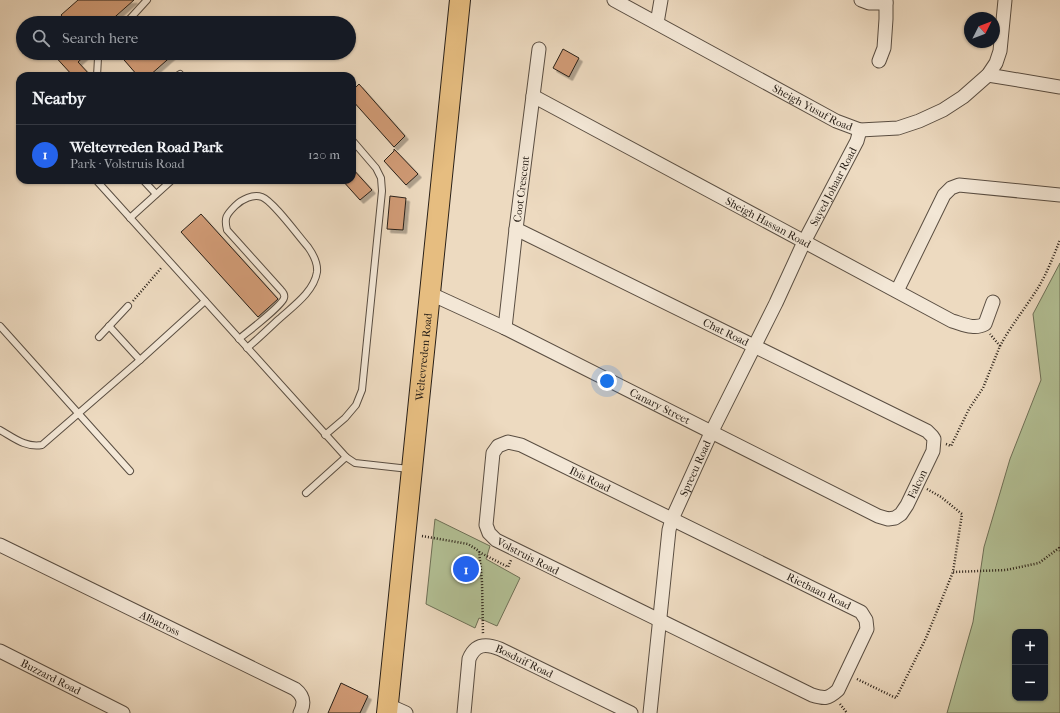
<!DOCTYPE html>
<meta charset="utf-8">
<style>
:root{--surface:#171b24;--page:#20242c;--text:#f1f3f6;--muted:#9ea1a6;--line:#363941;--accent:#2563eb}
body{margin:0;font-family:"IM FELL French Canon",serif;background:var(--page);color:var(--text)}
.controls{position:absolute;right:12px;bottom:12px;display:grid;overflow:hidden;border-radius:8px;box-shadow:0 1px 3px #0004}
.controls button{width:36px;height:36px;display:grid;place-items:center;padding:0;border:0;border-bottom:1px solid var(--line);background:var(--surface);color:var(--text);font:20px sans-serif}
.compass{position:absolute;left:964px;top:12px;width:36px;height:36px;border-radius:50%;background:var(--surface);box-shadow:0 1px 3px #0004;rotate:48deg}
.you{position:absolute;left:607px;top:381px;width:14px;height:14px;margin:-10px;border:3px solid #fff;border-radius:50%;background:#1a73e8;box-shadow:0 0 0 6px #1a73e833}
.badge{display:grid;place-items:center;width:26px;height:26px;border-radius:50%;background:var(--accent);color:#fff;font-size:13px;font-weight:700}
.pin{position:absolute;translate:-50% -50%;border:2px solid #fff;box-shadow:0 1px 4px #0006}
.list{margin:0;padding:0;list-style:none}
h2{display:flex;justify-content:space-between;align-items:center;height:52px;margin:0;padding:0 16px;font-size:17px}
h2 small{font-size:13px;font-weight:400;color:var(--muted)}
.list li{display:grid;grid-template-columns:26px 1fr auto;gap:12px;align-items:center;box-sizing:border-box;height:60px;padding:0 16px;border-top:1px solid var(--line)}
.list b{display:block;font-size:15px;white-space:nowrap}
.list p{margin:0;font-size:13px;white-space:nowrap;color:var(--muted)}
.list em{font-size:13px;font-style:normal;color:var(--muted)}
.icon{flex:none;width:22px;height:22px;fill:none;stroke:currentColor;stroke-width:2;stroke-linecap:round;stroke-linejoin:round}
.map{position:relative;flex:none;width:1060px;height:713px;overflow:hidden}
.search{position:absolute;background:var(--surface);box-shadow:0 1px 3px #0004;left:16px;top:16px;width:340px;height:44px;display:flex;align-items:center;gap:10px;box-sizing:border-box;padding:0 14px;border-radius:22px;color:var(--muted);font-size:15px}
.panel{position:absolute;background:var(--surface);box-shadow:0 1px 3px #0004;left:16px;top:72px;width:340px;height:112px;border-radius:12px}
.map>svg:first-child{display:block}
.green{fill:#b3c196;stroke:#6e7057;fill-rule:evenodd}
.building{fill:#d19b76;stroke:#292018;filter:url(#shadow)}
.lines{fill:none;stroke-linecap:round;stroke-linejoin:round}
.service-casing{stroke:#5a4e42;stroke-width:8}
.minor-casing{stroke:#5a4e42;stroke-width:15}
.primary-casing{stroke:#292018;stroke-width:22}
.path{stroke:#292018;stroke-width:2.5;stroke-dasharray:1 2;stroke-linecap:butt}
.service{stroke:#f3e7d6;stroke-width:6}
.minor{stroke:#f3e7d6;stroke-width:13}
.primary{stroke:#e6bd80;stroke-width:20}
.labels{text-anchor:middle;stroke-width:3;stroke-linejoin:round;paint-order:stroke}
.street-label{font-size:11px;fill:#292018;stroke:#f3e7d6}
</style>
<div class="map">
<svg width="1060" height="713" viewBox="0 0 1060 713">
<defs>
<filter id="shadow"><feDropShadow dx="3.5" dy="3.5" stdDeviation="0" flood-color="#0004"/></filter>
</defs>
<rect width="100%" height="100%" fill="#eddac0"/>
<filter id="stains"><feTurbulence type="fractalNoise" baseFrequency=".005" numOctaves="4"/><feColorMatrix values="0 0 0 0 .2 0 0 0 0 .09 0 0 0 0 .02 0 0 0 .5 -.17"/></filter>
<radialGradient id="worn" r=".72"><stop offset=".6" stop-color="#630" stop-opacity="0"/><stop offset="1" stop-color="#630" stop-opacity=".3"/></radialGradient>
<g class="green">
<path d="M 1060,263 L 1060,713 L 947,713 L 973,622 L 984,547 L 1010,459 L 1041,380 L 1033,314 ZM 1015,632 L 1045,632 L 1045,698 L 1015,698 Z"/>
<polygon points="435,519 490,546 486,559 520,578 497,626 479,618 475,628 426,604"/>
</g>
<g class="building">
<polygon points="78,0 134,0 108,23 68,23 61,15"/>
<polygon points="563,49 579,58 569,77 553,68"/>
<polygon points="52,53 88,53 78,62 91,76 73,76"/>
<polygon points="118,53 175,53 149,76 138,76"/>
<polygon points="359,84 405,136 394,147 352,100 352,91"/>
<polygon points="394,149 418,174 406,185 384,161 394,151"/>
<polygon points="352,168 372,190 360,200 342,180 352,180"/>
<polygon points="390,196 406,198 403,230 387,229"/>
<polygon points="201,214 278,299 258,317 181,232"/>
<polygon points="341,683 368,696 360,713 328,713"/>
</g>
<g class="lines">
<g class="service-casing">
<g id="service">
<polyline points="126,23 147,0"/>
<polyline points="97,76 98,58 100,53"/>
<polyline points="177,76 180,74"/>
<polyline points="96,180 346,457 355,463 409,469"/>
<polyline points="143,180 156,194"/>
<polyline points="130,218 172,180"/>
<polyline points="0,326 130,471"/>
<polyline points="109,326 140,360"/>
<polyline points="99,337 128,306"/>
<path d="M 239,339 C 246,333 282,306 284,298 C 285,295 283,292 281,290 L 227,230 C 224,218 226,215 235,206 C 242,199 253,194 262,197 C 273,201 299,237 308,247 C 313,254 318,263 317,272 C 314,292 292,307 279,319 C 268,329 258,339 247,348"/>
<path d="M 0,430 C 14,438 26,448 42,445 L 140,360 L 205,301"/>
<polyline points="325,435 345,418 356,405 362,390 382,191 381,178 376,168 352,140"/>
<polyline points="306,493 346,457"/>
</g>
</g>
<g class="minor-casing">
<g id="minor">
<path id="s1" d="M 614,0 L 836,121 L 860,130 L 898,128 L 919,121 L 943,110 L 963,97 L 988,75 L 996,63 L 1000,51 L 1005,0"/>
<polyline points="861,0 869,3 886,3"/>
<polyline points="657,23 661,0"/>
<polyline points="879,61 884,48 886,19 886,0"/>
<polyline points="988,75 1060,87"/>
<path id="s2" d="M 533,96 L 952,321 C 963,324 974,330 985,324 L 993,302"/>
<polyline points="897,291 944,195 951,188 959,185 1060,195"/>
<path id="s3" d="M 431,294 L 505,328 L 878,516 L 888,519 L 895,518 L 901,514 L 907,505 L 933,451 L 934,439 L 932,436 L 927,431 L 516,229"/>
<path id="s4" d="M 505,328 L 516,229 L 539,49"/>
<path d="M 508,442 L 521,445 L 861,612 L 866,620 L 867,629 L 838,690 C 828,699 825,699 812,695 L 496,540 L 489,533 L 486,525 L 493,453 L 498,446 Z"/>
<path id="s5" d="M 0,545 L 295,689 C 304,696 305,703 300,713"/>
<path id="s6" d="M 0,651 L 123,713"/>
<polyline points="388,705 406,713"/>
<path id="s7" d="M 464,713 L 469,659 C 475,644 485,643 500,649 L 631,713"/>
<path id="s8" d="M 650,713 L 669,530 L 672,519 L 711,433 L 776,303 L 804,242 L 857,141 L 860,130"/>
</g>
</g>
<g class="primary-casing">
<g id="primary">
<path id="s9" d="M 387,713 L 460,0"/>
</g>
</g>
<g class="path">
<polyline points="133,301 162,267"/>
<path d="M 1000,346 C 1010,327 1024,310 1036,291 C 1046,276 1053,257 1060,240"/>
<polyline points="946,444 951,446 969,409 983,388 1000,346 990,334"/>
<polyline points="927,489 941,497 962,514 953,572 1006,570 1039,563 1059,548 1060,551"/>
<polyline points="422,536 468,544 479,551 482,582 483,635"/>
<polyline points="479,552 508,567 511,560"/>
<polyline points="857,679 896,698 926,638 953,572"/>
<polyline points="840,704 847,713"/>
</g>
<use href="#service" class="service"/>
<use href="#minor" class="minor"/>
<use href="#primary" class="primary"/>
</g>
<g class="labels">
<g class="street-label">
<text dy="4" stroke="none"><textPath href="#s1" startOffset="226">Sheigh Yusuf Road</textPath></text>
<text dy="4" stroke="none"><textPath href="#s8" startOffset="565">Sayed Johaar Road</textPath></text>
<text dy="4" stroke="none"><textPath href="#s4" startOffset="140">Coot Crescent</textPath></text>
<text dy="4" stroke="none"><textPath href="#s2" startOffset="267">Sheigh Hassan Road</textPath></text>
<text transform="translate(726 332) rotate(26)" y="4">Chat Road</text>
<text dy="4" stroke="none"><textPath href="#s9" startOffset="358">Weltevreden Road</textPath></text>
<text dy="4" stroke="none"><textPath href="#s3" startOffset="255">Canary Street</textPath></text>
<text dy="4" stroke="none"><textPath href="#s8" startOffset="251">Spreeu Road</textPath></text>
<text transform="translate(590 479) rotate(26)" y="4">Ibis Road</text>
<text dy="4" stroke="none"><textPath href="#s3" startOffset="558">Falcon</textPath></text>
<text transform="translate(528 556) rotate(27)" y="4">Volstruis Road</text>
<text transform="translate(819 591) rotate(26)" y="4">Riethaan Road</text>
<text dy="4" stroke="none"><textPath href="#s5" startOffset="178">Albatross</textPath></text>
<text dy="4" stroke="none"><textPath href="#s7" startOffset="119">Bosduif Road</textPath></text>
<text dy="4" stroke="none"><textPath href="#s6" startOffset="57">Buzzard Road</textPath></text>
</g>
</g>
<rect width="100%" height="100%" filter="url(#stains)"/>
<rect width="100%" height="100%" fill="url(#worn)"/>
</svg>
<div class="controls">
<button>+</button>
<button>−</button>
</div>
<svg class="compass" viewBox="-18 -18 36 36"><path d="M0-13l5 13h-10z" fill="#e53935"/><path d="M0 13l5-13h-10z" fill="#9ea1a6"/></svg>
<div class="you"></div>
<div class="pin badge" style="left:466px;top:569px">1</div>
<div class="search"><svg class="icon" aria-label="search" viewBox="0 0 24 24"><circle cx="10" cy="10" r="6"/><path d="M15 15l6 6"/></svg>Search here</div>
<section class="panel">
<h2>Nearby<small></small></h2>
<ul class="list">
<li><span class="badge">1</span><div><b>Weltevreden Road Park</b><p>Park · Volstruis Road</p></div><em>120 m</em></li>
</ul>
</section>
</div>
